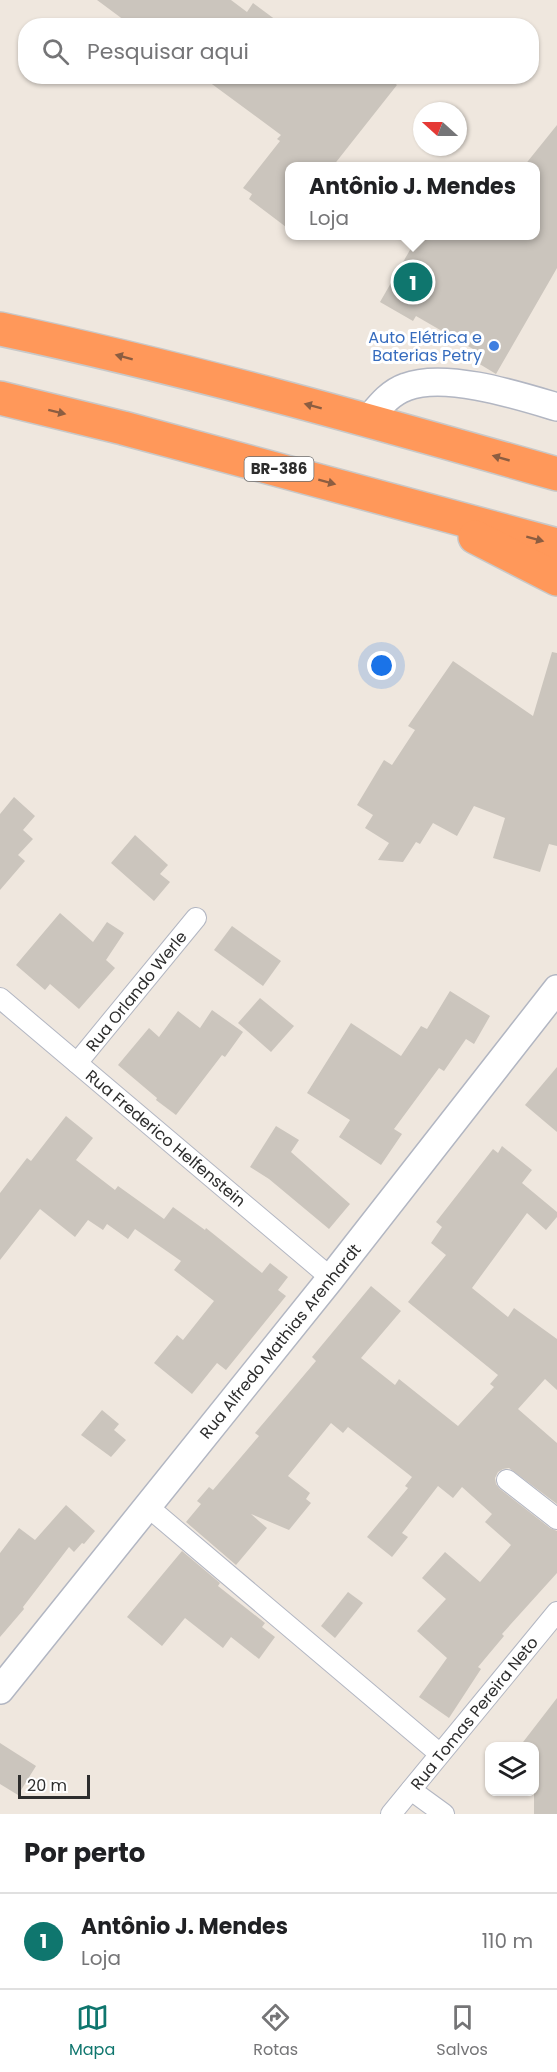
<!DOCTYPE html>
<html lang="pt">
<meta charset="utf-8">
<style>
:root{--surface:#fff;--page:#f2f2f2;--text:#202124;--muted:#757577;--line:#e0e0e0;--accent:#0f766e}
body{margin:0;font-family:Poppins,sans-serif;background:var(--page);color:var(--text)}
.controls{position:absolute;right:18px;bottom:18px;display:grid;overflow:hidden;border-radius:12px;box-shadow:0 2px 4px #0004}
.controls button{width:54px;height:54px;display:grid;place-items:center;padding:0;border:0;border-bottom:2px solid var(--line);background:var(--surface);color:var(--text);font:30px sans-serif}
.compass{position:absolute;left:413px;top:102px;width:54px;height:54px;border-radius:50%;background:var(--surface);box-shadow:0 2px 4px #0004;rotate:291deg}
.scale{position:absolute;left:18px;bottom:15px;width:72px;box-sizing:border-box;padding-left:6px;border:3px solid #2d2d2d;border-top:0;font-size:16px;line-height:21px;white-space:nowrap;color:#2d2d2d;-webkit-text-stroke:4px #fff;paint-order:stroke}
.you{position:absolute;left:382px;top:666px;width:21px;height:21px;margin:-15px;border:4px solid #fff;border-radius:50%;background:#1a73e8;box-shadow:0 0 0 9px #1a73e833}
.badge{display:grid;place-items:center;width:39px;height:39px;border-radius:50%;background:var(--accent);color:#fff;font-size:20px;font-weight:700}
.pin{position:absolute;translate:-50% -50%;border:3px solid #fff;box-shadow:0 2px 6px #0006}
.popup{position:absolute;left:285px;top:162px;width:255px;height:78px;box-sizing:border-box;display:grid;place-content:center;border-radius:12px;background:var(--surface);filter:drop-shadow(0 2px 4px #0005);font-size:20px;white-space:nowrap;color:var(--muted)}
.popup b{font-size:22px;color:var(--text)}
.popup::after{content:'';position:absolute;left:50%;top:100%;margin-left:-12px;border:12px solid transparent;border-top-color:var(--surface)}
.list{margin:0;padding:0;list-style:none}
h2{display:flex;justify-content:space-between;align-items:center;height:78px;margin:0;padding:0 24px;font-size:26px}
h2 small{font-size:20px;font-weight:400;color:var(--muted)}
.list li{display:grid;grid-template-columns:39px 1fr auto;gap:18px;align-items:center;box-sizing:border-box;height:96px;padding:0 24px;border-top:2px solid var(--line)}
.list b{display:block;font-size:22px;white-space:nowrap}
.list p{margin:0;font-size:20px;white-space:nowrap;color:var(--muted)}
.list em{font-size:20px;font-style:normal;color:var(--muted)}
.icon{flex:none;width:33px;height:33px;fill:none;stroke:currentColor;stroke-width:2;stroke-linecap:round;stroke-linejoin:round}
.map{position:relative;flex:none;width:557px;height:1814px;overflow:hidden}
.search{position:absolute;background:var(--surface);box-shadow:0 2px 4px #0004;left:18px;right:18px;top:18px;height:66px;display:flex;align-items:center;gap:15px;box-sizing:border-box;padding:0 21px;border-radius:24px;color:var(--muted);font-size:22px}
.sheet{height:174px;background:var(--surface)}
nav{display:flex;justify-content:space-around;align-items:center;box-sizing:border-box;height:84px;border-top:2px solid var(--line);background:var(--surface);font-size:16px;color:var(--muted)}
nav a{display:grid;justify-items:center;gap:3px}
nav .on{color:var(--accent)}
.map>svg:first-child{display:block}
.building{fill:#cbc5bd}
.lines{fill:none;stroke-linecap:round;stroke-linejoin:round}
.street-casing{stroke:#b2b6c2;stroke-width:22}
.secondary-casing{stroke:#b2b6c2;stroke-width:30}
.highway-casing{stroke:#c8c8c8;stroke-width:36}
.street{stroke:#fff;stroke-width:20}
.secondary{stroke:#fff;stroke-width:27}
.highway{stroke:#ff985a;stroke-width:33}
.oneway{fill:#8c5d41}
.shop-dot{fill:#3f7fe0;stroke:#fff;stroke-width:2}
.labels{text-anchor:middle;stroke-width:6;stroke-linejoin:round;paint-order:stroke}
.shield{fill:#fff;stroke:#6c6c6c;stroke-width:1.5}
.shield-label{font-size:15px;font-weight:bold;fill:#2d2d2d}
.shop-label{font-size:16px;fill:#366cbe;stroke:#fff;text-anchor:end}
.street-label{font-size:16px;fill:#2d2d2d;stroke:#fff}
</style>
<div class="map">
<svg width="557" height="1814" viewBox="0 0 557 1814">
<rect width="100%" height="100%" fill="#efe7de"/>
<g class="building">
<polygon points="97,0 231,0 247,12 253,3 284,26 132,26"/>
<polygon points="201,76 387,76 397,85 333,166 290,166 290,230 249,199 252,194 243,188 280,141 277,139 281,135"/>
<polygon points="557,125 557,268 496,374 468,357 473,349 416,316 413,321 380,302 418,236 536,236 536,166 524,166"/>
<polygon points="552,652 557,653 557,846 549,844 540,872 493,858 505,818 474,806 457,836 433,823 420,844 416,842 403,862 378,860 389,843 365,828 373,815 357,805 384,760 392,765 415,730 408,726 453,661 533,716"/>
<polygon points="14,797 35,816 23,830 33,839 18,855 25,861 0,890 0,814"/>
<polygon points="135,835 168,865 160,874 170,882 154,901 111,863"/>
<polygon points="60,913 93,942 107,922 124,933 106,960 115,968 79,1009 50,984 45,990 16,965"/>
<polygon points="232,926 281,961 263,986 214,950"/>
<polygon points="450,991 490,1016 474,1044 466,1039 444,1071 439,1068 394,1129 402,1134 381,1165 339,1137 350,1120 307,1093 351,1023 401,1056 421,1026 427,1029"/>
<polygon points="260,998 294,1026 271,1052 238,1023"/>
<polygon points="212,1010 243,1032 225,1057 222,1055 176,1115 156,1100 157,1098 118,1065 149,1028 159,1037 178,1011 200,1028"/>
<polygon points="557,1067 557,1132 525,1105"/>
<polygon points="66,1116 93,1138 76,1160 115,1190 118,1186 164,1219 173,1207 205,1230 206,1228 262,1273 270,1263 288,1277 278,1290 286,1296 226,1370 217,1363 192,1394 154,1363 177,1335 183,1340 214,1301 174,1270 181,1261 135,1229 128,1239 107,1224 103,1230 88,1220 75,1237 40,1209 0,1260 0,1193 27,1158 31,1161"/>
<polygon points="276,1126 299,1140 291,1152 350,1204 329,1229 269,1179 250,1167"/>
<polygon points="502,1146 532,1170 522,1183 557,1212 557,1217 546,1230 527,1213 472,1288 508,1317 514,1308 557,1339 557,1390 545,1379 518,1409 557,1443 557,1504 509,1468 503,1469 498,1472 495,1478 496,1484 500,1489 550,1528 557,1531 557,1573 502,1634 504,1636 478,1667 481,1669 449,1718 419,1697 447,1658 417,1631 446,1599 422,1578 445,1552 480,1582 511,1545 485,1522 492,1514 462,1487 453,1498 438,1486 402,1533 408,1537 392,1557 367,1537 408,1488 405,1486 412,1477 348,1427 343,1433 331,1423 288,1476 310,1493 306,1499 311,1503 289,1530 251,1514 267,1528 236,1565 186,1522 201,1504 197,1501 209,1487 213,1490 259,1436 255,1433 316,1361 312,1357 371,1286 401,1311 361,1358 395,1385 399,1379 458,1426 494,1387 490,1384 498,1375 408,1302 446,1255 431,1243 442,1227 436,1222 493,1149 498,1153"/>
<polygon points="102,1410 119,1424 114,1430 126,1440 111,1457 81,1435"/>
<polygon points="66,1505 95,1531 84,1544 82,1543 74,1552 69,1547 23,1607 24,1609 0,1637 0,1553 19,1528 35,1540"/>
<polygon points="182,1551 220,1583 218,1586 265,1623 262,1627 275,1637 259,1659 231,1637 223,1648 185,1618 162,1646 127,1617"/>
<polygon points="348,1592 363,1603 335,1638 321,1626"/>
<polygon points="557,1698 557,1814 534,1814 534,1746 520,1746"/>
<polygon points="0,1743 36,1766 18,1795 0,1784"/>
</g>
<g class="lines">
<g class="street-casing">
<g id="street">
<polyline points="0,998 331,1278"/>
<polyline points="77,1063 196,918"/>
<polyline points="507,1480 557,1519"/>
<polyline points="147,1506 440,1754"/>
<polyline points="411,1790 444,1814"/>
<polyline points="391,1814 557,1612"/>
</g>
</g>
<g class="secondary-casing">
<g id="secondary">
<path d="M 368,420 C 379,407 389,393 406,387 C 445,372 517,395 557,407"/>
<polyline points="0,1690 331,1278 557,989"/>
</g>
</g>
<g class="highway-casing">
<g id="highway">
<path d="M 0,329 C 188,369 372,421 557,474"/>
<polyline points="0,398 123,428 557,545"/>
<polyline points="475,537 557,579"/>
</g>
</g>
<use href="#street" class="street"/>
<use href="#secondary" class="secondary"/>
<use href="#highway" class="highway"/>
</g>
<defs><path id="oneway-solid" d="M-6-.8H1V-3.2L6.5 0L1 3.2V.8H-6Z" transform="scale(1.5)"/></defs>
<g class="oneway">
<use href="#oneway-solid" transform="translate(124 357) rotate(-165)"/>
<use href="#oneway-solid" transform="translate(313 406) rotate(-165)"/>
<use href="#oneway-solid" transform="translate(57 412) rotate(14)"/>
<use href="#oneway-solid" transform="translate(501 458) rotate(-164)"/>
<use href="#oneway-solid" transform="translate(327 482) rotate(15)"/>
<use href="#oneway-solid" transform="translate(535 539) rotate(15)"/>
</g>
<circle class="shop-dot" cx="494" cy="346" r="6"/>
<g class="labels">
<rect class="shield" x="244.5" y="457" width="69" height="24" rx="4.5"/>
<g class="shield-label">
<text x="279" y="474">BR-386</text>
</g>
<g class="shop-label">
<text x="482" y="343">Auto Elétrica e<tspan x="482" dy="18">Baterias Petry</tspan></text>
</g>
<g class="street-label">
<text transform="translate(136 991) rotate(-51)" y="6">Rua Orlando Werle</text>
<text transform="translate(166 1138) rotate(40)" y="6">Rua Frederico Helfenstein</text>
<text transform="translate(280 1341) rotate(-51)" y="6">Rua Alfredo Mathias Arenhardt</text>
<text transform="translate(474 1713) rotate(-51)" y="6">Rua Tomas Pereira Neto</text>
</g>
</g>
</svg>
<div class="controls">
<button><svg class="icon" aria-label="layers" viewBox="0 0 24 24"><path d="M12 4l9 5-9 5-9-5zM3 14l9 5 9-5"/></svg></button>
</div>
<svg class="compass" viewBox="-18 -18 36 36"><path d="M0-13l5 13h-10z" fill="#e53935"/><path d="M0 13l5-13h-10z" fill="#757577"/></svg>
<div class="scale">20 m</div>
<div class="you"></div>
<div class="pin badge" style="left:413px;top:282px">1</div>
<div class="popup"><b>Antônio J. Mendes</b>Loja</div>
<div class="search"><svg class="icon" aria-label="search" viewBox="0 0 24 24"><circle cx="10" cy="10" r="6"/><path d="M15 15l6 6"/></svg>Pesquisar aqui</div>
</div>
<section class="sheet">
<h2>Por perto<small></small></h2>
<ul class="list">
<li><span class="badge">1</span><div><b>Antônio J. Mendes</b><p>Loja</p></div><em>110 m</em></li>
</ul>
</section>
<nav>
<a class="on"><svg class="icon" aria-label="map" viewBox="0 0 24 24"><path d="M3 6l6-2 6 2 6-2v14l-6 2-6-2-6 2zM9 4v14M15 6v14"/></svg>Mapa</a>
<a><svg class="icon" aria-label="directions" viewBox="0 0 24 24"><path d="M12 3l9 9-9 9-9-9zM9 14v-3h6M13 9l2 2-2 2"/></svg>Rotas</a>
<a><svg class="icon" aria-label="saved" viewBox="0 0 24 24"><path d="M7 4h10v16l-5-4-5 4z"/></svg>Salvos</a>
</nav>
